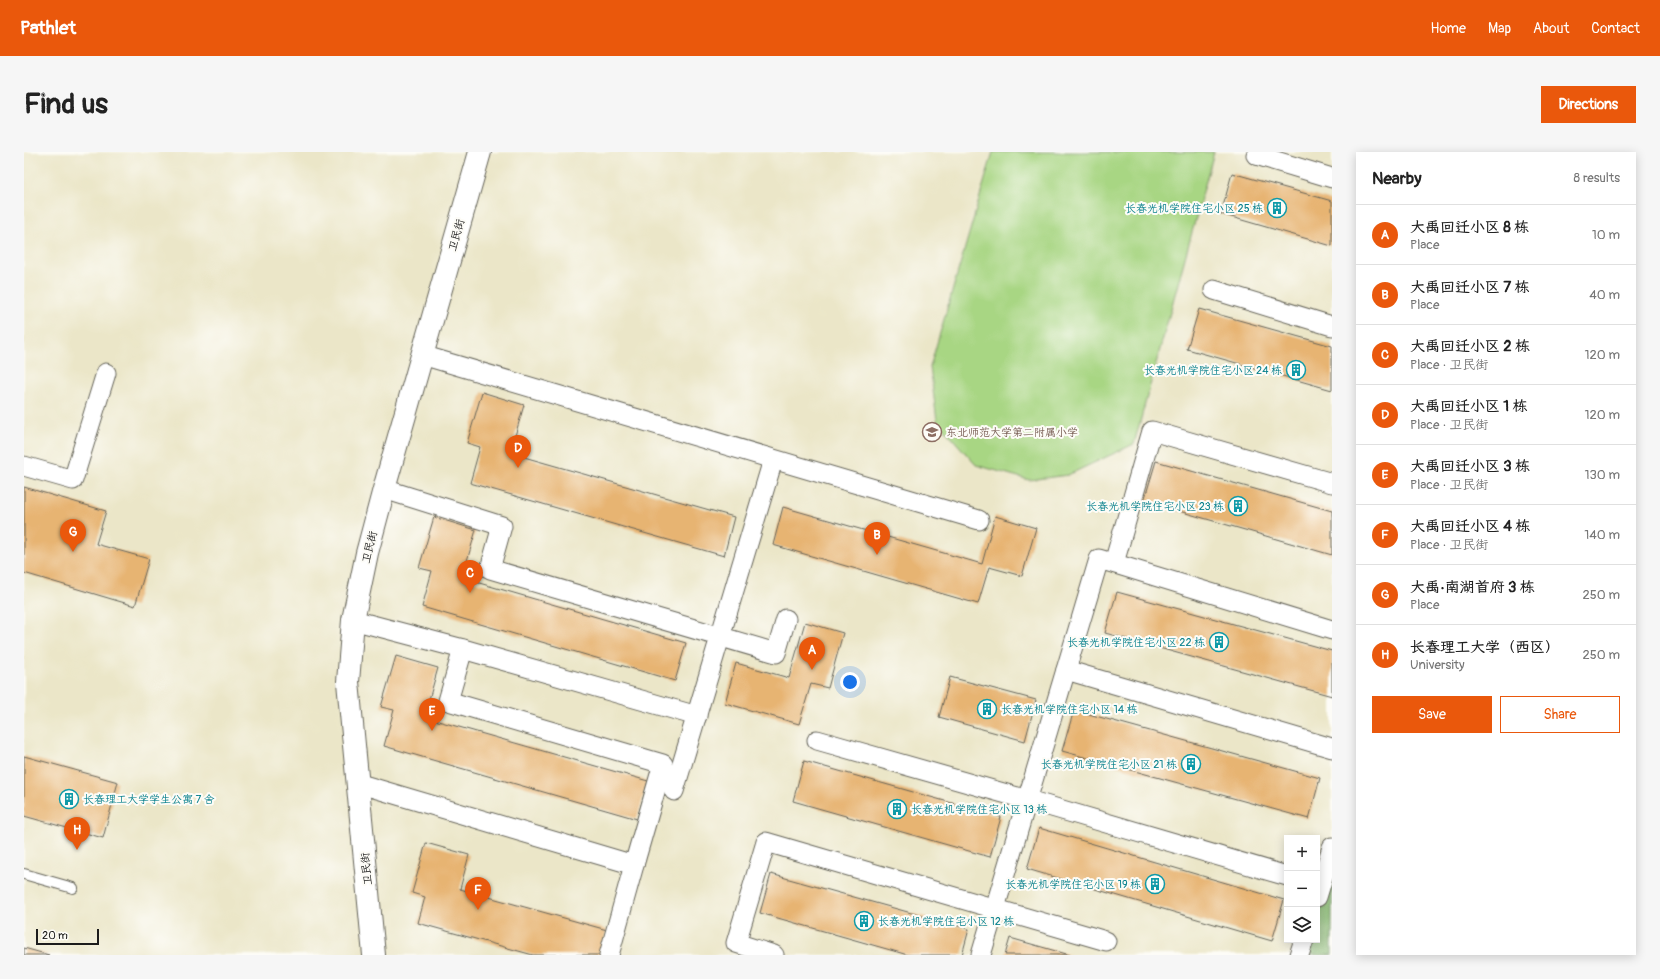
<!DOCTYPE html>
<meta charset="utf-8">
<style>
:root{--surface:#fff;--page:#f6f6f6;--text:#222;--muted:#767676;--line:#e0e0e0;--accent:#ea580c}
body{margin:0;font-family:Pangolin,"LXGW WenKai TC",sans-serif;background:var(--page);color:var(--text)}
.controls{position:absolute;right:12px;bottom:12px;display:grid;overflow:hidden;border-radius:0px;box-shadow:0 2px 10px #0003}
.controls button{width:36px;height:36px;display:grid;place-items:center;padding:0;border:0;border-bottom:1px solid var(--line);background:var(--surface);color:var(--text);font:20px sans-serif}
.scale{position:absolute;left:12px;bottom:10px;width:63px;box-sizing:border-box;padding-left:4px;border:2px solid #1c1c1c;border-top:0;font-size:11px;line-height:14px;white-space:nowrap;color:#1c1c1c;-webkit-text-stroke:3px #fdfcf7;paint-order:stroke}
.you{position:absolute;left:826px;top:530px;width:14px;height:14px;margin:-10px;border:3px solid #fff;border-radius:50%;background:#1a73e8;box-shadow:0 0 0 6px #1a73e833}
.badge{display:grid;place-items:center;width:26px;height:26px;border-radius:50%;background:var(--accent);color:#fff;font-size:13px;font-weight:700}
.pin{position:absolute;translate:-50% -33px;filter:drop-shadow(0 1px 2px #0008)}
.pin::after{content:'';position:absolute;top:21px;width:14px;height:12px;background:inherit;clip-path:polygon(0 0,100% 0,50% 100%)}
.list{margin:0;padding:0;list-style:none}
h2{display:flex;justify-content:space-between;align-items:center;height:52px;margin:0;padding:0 16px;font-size:17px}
h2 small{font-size:13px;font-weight:400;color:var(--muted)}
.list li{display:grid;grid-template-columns:26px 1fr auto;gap:12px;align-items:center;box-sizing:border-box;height:60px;padding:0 16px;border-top:1px solid var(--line)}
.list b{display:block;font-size:15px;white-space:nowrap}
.list p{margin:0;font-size:13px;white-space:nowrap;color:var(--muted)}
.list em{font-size:13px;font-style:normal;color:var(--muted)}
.actions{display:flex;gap:8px;padding:12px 16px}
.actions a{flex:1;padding:9px 0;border:1px solid var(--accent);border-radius:0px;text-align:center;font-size:14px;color:var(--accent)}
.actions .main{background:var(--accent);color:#fff}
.icon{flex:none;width:22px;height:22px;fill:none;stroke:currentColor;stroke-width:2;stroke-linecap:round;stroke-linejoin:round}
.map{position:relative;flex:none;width:1308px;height:803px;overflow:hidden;border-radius:0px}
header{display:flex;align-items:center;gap:24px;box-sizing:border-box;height:56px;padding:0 20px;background:var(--accent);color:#fff}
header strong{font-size:19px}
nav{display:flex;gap:22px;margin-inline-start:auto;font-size:14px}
.intro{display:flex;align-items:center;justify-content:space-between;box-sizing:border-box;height:96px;padding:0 24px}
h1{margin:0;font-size:28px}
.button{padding:10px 18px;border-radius:0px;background:var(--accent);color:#fff;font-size:14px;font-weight:700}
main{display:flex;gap:24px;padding:0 24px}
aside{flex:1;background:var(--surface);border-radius:0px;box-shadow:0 2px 10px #0003}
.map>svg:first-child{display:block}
.green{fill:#a8d683;stroke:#627950}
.forest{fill:#86b771;stroke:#516a46}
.building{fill:#e7b472}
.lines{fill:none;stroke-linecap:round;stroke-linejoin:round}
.service-casing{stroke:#646358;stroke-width:12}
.minor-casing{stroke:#646358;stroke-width:21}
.tertiary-casing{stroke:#646358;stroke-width:24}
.service{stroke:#fff;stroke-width:10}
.minor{stroke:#fff;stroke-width:19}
.tertiary{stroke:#fff;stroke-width:22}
.labels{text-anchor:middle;stroke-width:4;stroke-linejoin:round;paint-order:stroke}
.culture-label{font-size:11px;fill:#0d838f;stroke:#fdfcf7;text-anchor:end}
.street-label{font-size:11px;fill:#1c1c1c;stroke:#fdfcf7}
.education-label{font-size:11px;fill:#785e54;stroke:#fdfcf7;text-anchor:start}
</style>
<header>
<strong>Pathlet</strong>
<nav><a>Home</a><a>Map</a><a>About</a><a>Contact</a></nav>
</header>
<div class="intro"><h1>Find us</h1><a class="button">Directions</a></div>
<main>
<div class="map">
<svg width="1308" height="803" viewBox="0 0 1308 803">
<rect width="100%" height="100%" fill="#fdfcf7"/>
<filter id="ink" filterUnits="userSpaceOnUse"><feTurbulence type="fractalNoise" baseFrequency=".025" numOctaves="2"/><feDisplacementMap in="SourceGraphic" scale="8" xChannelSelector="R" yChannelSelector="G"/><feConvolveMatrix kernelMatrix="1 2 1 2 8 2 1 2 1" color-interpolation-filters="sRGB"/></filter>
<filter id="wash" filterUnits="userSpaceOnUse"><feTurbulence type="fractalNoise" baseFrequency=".012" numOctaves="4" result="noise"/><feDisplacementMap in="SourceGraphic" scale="16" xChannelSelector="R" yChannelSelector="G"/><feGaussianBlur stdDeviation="0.9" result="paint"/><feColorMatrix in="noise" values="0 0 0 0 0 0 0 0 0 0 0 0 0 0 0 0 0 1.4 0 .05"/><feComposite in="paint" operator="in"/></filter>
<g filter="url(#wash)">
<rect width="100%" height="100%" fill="#ebe6c8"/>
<polygon class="green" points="969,0 1190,0 1110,292 1044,323 1005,328 952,313 913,269 906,215"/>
<polygon class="forest" points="1308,695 1308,803 1275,803 1280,788 1293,788 1293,745"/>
<g id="blocks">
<g class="building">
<polygon points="1208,21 1308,49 1308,94 1197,62"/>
<polygon points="1175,157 1308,194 1308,238 1163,197"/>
<polygon points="458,240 500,253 486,301 710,365 700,404 446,331 456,295 443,291"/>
<polygon points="1132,309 1308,359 1308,403 1120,349"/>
<polygon points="0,335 82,359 72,392 125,407 111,454 0,421"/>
<polygon points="759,355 958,412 971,364 1012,376 998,424 965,415 954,452 749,393"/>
<polygon points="410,365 452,378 438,426 662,491 651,529 398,455 408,419 395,416"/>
<polygon points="1093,440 1308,499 1308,544 1081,481"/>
<polygon points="781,470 819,481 804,536 787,532 775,572 701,551 712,511 765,526"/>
<polygon points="372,504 414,516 400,565 624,629 613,667 360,594 370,558 357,555"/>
<polygon points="926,525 1012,548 1001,589 915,565"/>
<polygon points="1050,558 1296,626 1285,667 1038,599"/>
<polygon points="0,604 94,630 79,686 0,664"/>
<polygon points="780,609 977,665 966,705 769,649"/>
<polygon points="1015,676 1260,748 1248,789 1003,717"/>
<polygon points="402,691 445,703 436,737 583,778 576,803 509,803 394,771 401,745 388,741"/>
<polygon points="747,722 945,777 938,803 884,803 736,761"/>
<polygon points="986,786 1046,803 981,803"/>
<polygon points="0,796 25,803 0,803"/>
</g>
</g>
</g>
<g filter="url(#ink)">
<use href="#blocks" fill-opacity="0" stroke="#646358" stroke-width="1"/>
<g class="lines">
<g class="service-casing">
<polyline id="service" points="0,722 49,736"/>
</g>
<g class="minor-casing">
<g id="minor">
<polyline points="1232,3 1308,26"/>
<polyline points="1190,138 1308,174"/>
<polyline points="398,203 955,368"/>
<polyline points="0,314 49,328 82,221"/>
<polyline points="360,337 478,374 466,417 752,501 762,467"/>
<polyline points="1090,411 1128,279 1308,331"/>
<polyline points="329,468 439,497 673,564"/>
<polyline points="1042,518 1308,596"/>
<polyline points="793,588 1004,648 1263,724"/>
<polyline points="333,631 610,713 639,612 424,549 439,497"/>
<polyline points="650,639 749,308"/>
<polyline points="1293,745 1308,695"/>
<polyline points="585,803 610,713"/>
<polyline points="750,803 712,791 742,690 1082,789"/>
<polyline points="957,803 1075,407 1308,478"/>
<polyline points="1275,803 1280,788"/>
</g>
</g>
<g class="tertiary-casing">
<polyline id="tertiary" points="350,803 324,530 329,468 343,401 360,337 456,0"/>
</g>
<use href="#service" class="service"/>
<use href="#minor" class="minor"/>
<use href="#tertiary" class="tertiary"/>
</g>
</g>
<defs>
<g id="building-ring" transform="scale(1)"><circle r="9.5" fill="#fdfcf7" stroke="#0f9aa8" stroke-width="1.5"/><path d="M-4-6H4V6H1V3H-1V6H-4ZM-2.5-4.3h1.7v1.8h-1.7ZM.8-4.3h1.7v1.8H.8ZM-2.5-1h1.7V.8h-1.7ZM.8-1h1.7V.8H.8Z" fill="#0f9aa8"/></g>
<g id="school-ring" transform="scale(1)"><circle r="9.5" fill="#fdfcf7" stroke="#8d6e63" stroke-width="1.5"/><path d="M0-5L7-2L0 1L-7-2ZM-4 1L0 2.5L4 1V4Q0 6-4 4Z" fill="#8d6e63"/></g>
</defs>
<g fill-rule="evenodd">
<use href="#building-ring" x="1253" y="56"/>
<use href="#building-ring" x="1272" y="218"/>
<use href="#school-ring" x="908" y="280"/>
<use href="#building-ring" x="1214" y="354"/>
<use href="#building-ring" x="1195" y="490"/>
<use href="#building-ring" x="963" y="557"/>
<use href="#building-ring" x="1167" y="612"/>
<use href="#building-ring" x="45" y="647"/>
<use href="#building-ring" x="873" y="657"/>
<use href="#building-ring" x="1131" y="732"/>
<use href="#building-ring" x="840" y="769"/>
</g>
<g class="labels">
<g class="culture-label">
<text x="1239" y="60">长春光机学院住宅小区 25 栋</text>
<text x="1258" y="222">长春光机学院住宅小区 24 栋</text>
<text x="1200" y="358">长春光机学院住宅小区 23 栋</text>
<text x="1181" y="494">长春光机学院住宅小区 22 栋</text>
<text x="977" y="561" text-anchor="start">长春光机学院住宅小区 14 栋</text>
<text x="1153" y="616">长春光机学院住宅小区 21 栋</text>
<text x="59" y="651" text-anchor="start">长春理工大学学生公寓 7 舍</text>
<text x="887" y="661" text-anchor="start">长春光机学院住宅小区 13 栋</text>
<text x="1117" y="736">长春光机学院住宅小区 19 栋</text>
<text x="854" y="773" text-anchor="start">长春光机学院住宅小区 12 栋</text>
</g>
<g class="street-label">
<text transform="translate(432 83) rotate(-74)" y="4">卫民街</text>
<text transform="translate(345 395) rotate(-76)" y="4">卫民街</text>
<text transform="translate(342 717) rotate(-96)" y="4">卫民街</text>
</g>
<g class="education-label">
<text x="922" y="284">东北师范大学第二附属小学</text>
</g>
</g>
</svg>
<div class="controls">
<button>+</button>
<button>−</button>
<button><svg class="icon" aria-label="layers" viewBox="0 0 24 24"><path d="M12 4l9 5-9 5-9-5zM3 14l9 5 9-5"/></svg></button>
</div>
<div class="scale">20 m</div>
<div class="you"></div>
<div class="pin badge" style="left:788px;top:518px">A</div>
<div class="pin badge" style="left:853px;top:403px">B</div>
<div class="pin badge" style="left:446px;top:441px">C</div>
<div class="pin badge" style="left:494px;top:316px">D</div>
<div class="pin badge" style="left:408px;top:579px">E</div>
<div class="pin badge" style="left:454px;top:758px">F</div>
<div class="pin badge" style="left:49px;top:400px">G</div>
<div class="pin badge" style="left:53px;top:698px">H</div>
</div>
<aside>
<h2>Nearby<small>8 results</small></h2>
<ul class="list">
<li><span class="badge">A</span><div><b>大禹回迁小区 8 栋</b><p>Place</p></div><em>10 m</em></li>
<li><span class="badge">B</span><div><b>大禹回迁小区 7 栋</b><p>Place</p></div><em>40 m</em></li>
<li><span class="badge">C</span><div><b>大禹回迁小区 2 栋</b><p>Place · 卫民街</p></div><em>120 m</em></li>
<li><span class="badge">D</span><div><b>大禹回迁小区 1 栋</b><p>Place · 卫民街</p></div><em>120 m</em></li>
<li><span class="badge">E</span><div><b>大禹回迁小区 3 栋</b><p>Place · 卫民街</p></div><em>130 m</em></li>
<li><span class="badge">F</span><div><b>大禹回迁小区 4 栋</b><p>Place · 卫民街</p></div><em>140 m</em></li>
<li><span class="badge">G</span><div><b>大禹·南湖首府 3 栋</b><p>Place</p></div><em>250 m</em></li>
<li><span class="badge">H</span><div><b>长春理工大学（西区）</b><p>University</p></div><em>250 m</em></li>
</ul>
<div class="actions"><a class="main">Save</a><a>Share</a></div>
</aside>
</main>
